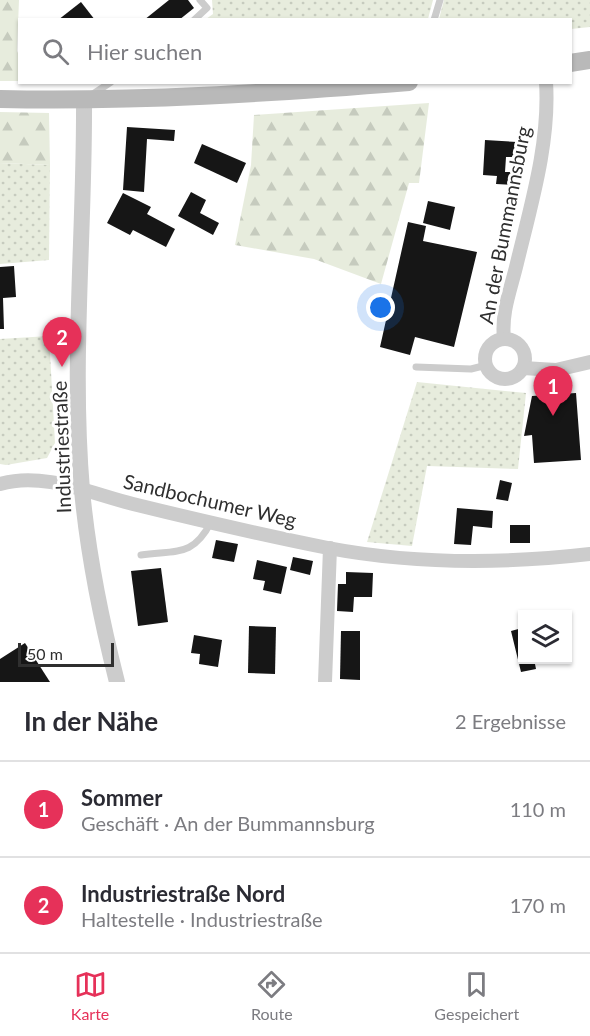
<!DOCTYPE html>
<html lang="de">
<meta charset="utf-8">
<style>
:root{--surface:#fff;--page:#f7f7f7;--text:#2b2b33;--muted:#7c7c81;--line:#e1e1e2;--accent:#e63159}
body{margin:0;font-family:Lato,sans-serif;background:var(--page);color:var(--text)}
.controls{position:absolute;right:18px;bottom:18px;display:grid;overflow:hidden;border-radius:0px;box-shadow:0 2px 4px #0004}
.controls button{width:54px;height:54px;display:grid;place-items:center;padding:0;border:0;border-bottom:2px solid var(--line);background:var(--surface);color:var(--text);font:30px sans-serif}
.scale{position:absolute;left:18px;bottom:15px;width:96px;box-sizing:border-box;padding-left:6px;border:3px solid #2f2f2f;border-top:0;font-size:16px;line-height:21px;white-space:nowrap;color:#2f2f2f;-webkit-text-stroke:4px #fff;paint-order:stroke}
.you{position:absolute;left:381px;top:308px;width:21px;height:21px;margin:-15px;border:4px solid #fff;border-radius:50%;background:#1a73e8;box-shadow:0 0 0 9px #1a73e833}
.badge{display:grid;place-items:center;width:39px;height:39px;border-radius:50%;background:var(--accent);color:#fff;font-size:20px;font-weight:700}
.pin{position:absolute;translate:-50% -50px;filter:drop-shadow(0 2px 3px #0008)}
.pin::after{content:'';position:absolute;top:32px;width:21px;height:18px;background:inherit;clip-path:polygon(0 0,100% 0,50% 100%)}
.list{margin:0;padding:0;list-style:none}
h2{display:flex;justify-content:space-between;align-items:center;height:78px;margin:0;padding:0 24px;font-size:26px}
h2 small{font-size:20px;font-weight:400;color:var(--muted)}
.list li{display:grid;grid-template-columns:39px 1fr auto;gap:18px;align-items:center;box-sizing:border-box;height:96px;padding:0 24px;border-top:2px solid var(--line)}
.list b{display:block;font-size:22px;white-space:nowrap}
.list p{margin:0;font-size:20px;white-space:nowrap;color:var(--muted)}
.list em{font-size:20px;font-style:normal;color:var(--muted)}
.icon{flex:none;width:33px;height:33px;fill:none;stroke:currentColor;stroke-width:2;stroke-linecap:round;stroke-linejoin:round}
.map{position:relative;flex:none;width:590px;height:682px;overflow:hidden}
.search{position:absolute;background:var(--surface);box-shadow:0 2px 4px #0004;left:18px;right:18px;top:18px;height:66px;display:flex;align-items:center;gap:15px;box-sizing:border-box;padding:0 21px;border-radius:0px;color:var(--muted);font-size:22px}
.sheet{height:270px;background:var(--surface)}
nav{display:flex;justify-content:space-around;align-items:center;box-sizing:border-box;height:84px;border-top:2px solid var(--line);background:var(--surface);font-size:16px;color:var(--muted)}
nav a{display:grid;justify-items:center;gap:3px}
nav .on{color:var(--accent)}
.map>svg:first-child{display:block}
.grass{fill:url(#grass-dots)}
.forest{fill:url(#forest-firs)}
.building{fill:#161616}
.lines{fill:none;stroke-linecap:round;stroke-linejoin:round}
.service{stroke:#ccc;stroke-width:7}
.minor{stroke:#ccc;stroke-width:14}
.tertiary{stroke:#ccc;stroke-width:16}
.secondary{stroke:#b9b9b9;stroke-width:18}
.labels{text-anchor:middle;stroke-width:6;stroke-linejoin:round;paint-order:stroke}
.street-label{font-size:20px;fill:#2f2f2f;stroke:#fff}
</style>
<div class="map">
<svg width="590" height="682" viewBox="0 0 590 682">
<defs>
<pattern id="grass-dots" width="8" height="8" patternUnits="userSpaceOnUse" patternTransform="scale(1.5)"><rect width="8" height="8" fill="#e7ecdd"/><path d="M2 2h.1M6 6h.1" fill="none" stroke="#c6cbbe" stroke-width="1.8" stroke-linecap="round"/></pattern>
<pattern id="forest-firs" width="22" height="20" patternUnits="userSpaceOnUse" patternTransform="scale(1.5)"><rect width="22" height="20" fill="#e7ecdd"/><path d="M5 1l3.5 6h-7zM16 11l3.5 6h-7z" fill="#c6cbbe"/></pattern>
</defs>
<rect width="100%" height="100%" fill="#fff"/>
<g class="grass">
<polygon points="212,0 433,0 428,19 206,19 213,14"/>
<polygon points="444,0 590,0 590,27 571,29 570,20 439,19"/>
<polygon points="0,163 50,165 49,260 0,264"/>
<polygon points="49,336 55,443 47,458 6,465 0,464 0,339"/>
<polygon points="417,382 526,393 518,469 427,466 412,546 367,542"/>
</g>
<g class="forest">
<polygon points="0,0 19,0 17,51 19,55 19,81 0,81"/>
<polygon points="429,103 419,183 409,183 381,284 314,259 235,245 251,165 254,115"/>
<polygon points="0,112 49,113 50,165 0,163"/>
</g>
<g class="building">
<polygon points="169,0 188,0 194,8 179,20 144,20"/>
<polygon points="81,2 95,20 58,20"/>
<polygon points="127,127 175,130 174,141 147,139 144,192 123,190"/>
<polygon points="485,140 517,142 517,157 506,157 505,172 513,172 513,185 496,184 497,176 483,175"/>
<polygon points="202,144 246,163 237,183 194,163"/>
<polygon points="191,192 206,200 200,213 219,223 213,235 178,216"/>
<polygon points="123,193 151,207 147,214 175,229 166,247 133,230 130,235 107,223"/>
<polygon points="428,201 455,207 450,230 423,223"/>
<polygon points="408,222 426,226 423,241 477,252 454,347 415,337 410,355 380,347"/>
<polygon points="14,266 16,297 3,298 4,329 0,329 0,267"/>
<polygon points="576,393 581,460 534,463 532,435 524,436 532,396"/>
<polygon points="500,480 512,483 508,501 496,499"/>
<polygon points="457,508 493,511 492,528 473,526 471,545 454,544"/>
<rect x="510" y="525" width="20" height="18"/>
<polygon points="216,540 238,544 234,562 212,558"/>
<polygon points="293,557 313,561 310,575 290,570"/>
<polygon points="257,560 287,567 281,594 263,590 265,581 253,579"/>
<polygon points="161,568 168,622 138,626 131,571"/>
<polygon points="346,572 373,573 372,597 354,597 353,612 337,611 338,584 346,584"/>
<polygon points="249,626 276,627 275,674 248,673"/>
<polygon points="522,628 522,660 549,660 535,664 536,669 521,672 511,631"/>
<polygon points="341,631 360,631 360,680 340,679"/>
<polygon points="194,635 222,640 218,667 199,664 200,654 191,653"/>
<polygon points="25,643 50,682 0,682 0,659"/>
</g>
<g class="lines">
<g class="service">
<polyline points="194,20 207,8 200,0"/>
<polyline points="434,20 440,0"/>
<polyline points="93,94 111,82"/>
<polyline points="416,367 471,369 487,365"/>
<path d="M 141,555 C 177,550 193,557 211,522"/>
</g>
<g class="minor">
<path d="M 504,339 C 501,312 511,289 517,263 C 531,205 550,142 546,82"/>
<circle cx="505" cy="359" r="20"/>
<polyline points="523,368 556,370 590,362"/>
<path d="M 0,484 C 43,471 92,494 133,504 C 198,520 263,535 328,548 C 413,564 504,564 590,554"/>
<polyline points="325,682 330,548"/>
</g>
<path class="tertiary" d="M 84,99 C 85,229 71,360 82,490 C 88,555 101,619 117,682"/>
<g class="secondary">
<polyline points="570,63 590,60"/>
<path d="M 0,99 C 137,102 272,93 409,82"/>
</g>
</g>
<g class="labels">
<g class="street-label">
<text transform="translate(505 225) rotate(-79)" y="7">An der Bummannsburg</text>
<text transform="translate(62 447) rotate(-92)" y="7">Industriestraße</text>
<text transform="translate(210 501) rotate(13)" y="7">Sandbochumer Weg</text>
</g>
</g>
</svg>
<div class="controls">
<button><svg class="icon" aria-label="layers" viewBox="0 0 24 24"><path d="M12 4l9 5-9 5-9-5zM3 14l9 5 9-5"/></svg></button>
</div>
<div class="scale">50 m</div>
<div class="you"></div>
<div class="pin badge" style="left:553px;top:416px">1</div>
<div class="pin badge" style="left:62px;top:367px">2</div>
<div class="search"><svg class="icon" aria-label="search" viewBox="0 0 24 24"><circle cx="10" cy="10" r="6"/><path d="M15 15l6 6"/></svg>Hier suchen</div>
</div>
<section class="sheet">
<h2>In der Nähe<small>2 Ergebnisse</small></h2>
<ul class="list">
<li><span class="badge">1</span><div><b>Sommer</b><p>Geschäft · An der Bummannsburg</p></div><em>110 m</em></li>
<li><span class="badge">2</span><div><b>Industriestraße Nord</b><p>Haltestelle · Industriestraße</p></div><em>170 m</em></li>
</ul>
</section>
<nav>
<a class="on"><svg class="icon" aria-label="map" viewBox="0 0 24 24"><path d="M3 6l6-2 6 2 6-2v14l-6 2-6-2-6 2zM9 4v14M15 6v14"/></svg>Karte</a>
<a><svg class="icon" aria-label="directions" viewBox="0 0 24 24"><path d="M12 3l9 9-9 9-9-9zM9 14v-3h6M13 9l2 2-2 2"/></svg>Route</a>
<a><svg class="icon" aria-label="saved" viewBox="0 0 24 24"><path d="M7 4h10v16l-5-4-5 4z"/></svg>Gespeichert</a>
</nav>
